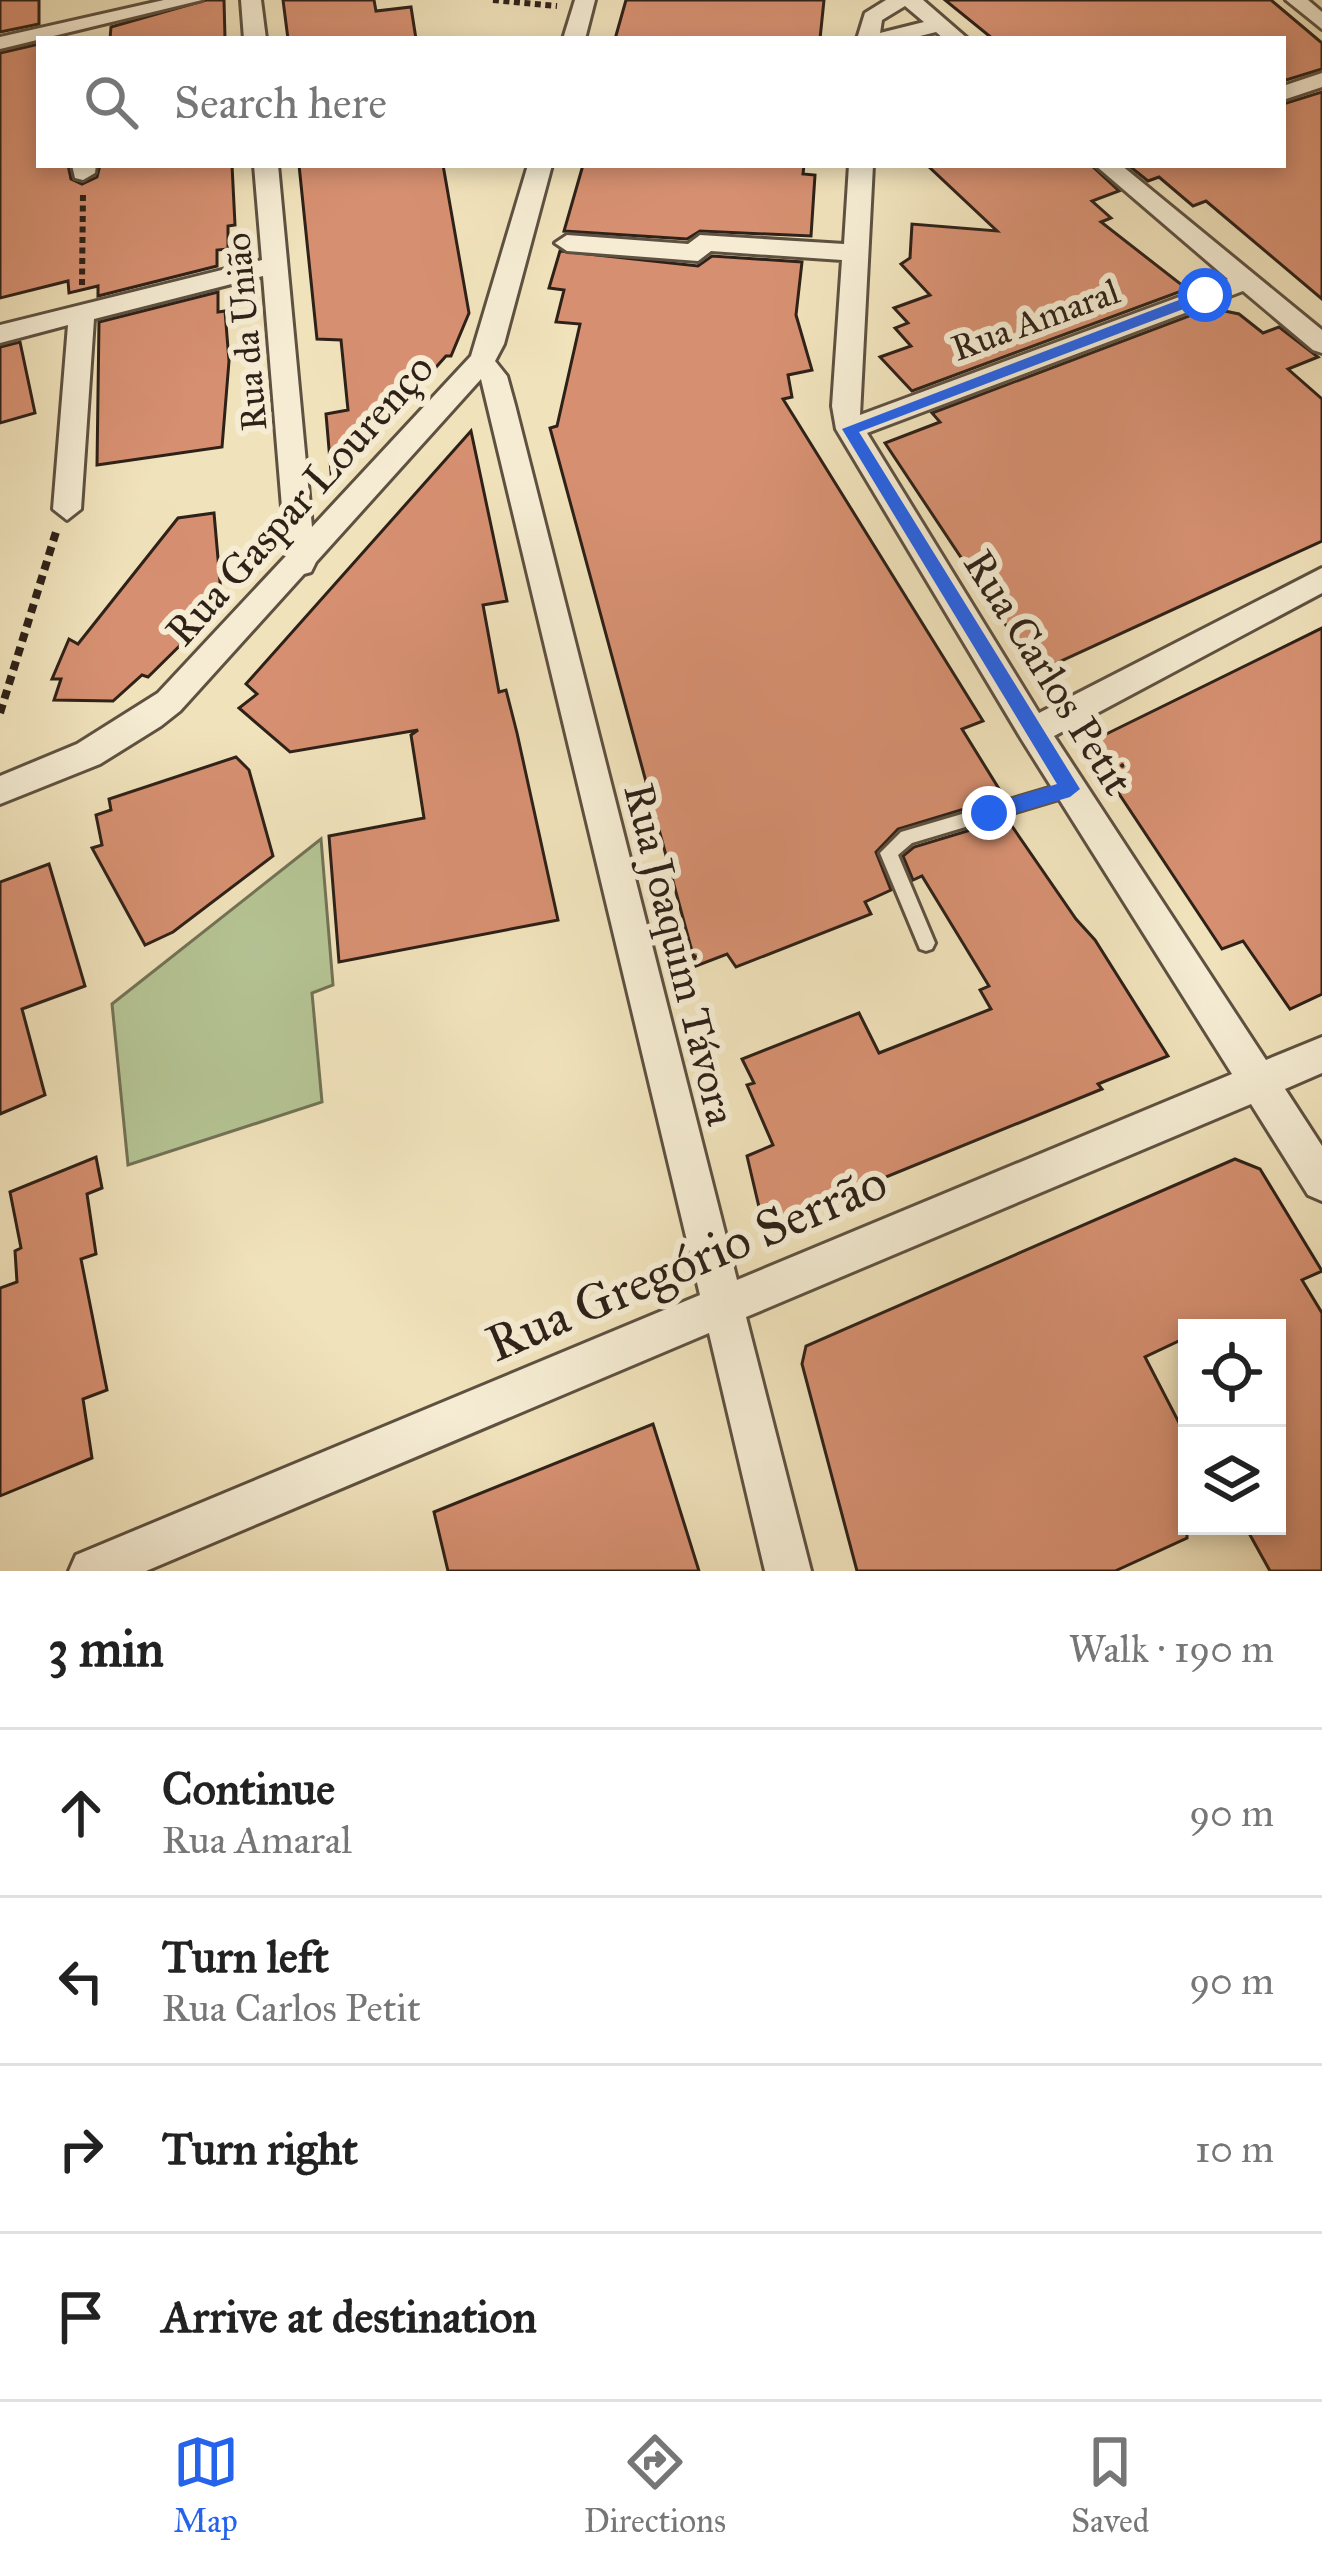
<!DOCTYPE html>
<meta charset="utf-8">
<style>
:root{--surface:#fff;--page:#f6f6f6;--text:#222;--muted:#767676;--line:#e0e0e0;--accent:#2563eb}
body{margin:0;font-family:"IM FELL Great Primer",serif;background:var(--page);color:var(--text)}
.controls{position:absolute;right:36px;bottom:36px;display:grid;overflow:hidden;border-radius:0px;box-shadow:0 6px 18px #0003}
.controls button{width:108px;height:108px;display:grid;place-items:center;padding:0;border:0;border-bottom:3px solid var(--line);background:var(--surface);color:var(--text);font:60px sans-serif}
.stop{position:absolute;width:36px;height:36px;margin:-27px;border:9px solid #2563eb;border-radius:50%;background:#fff}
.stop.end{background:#2563eb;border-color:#fff;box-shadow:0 3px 12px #0008}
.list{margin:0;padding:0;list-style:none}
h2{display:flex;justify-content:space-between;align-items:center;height:156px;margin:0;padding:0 48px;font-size:51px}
h2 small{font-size:39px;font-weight:400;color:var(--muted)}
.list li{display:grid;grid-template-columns:78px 1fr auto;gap:36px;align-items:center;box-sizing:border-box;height:168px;padding:0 48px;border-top:3px solid var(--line)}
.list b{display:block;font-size:45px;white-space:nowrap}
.list p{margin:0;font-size:39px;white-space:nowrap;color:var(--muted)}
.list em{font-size:39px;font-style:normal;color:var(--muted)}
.icon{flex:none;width:66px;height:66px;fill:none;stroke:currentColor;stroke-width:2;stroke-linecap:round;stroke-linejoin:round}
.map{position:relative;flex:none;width:1322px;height:1571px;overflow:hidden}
.search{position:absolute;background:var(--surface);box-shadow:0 6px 18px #0003;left:36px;right:36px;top:36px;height:132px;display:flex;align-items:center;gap:30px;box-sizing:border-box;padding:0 42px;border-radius:0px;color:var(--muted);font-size:45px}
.sheet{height:828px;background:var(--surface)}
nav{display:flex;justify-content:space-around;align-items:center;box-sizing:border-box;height:168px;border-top:3px solid var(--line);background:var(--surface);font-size:33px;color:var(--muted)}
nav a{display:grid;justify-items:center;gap:6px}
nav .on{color:var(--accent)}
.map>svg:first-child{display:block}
.green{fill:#b5c494;stroke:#727256;stroke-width:3}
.building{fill:#d69071;stroke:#2e2118;stroke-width:3}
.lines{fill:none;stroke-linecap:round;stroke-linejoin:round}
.service-casing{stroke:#5e5141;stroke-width:6}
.minor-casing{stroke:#5e5141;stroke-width:6}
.path-far1{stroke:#2e2118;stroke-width:6;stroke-dasharray:6 4.5;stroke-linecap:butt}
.path{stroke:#2e2118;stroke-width:8;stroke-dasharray:9 6;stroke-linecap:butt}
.service{fill:#f5ecd3;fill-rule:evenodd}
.minor{fill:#f5ecd3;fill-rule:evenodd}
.route{fill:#2563eb}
.labels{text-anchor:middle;stroke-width:12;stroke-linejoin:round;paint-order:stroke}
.far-street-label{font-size:36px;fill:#2e2118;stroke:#f5ecd3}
.street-label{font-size:42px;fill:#2e2118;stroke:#f5ecd3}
.near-street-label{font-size:51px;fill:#2e2118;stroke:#f5ecd3}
</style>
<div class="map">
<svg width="1322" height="1571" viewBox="0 0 1322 1571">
<rect width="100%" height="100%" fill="#f0e2bb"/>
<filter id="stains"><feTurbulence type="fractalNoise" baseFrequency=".00167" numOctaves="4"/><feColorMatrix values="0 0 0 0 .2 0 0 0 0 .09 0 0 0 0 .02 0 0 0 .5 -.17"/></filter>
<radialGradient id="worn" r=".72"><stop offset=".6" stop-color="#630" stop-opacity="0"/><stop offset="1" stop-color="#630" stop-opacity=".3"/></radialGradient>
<polygon class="green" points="321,839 333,985 312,993 322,1102 128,1165 112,1004"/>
<g class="building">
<polygon points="0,0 39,0 39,24 0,32"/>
<polygon points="206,0 224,0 225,39 110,39 111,27"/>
<polygon points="283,0 374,0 376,11 411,7 416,39 288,39"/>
<polygon points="626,0 824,0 820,39 615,39"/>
<polygon points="945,0 1271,0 1322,43 1322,69 1283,81 1283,39 993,39"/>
<polygon points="39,44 39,165 68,165 71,179 82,184 97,177 100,165 232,165 235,225 228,226 228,249 217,250 217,266 98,296 98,286 69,293 68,281 0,298 0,53"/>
<polygon points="1322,92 1322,299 1206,201 1193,206 1159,177 1148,181 1128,165 1283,165 1283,104"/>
<polygon points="299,165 443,165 469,313 451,356 446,356 332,484 326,414 348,410 341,340 317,339"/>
<polygon points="583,165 804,165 803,174 815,175 811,236 700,231 687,239 564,231"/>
<polygon points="927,165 1091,165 1119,191 1092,201 1111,218 1101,222 1187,289 912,391 880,357 911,346 895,328 908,323 894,308 930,295 901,264 910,258 912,224 997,231"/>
<polygon points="560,251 698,266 712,256 802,262 796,315 812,370 788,375 792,397 783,399 983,721 962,729 1004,797 898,829 876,852 891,890 865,902 871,914 736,967 727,954 696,966 550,428 557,426 580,324 556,322 564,290 549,288"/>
<polygon points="218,292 218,312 225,311 229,361 222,447 97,465 99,322"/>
<polygon points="1210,308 1239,314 1263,333 1279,327 1318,357 1288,369 1322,399 1322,541 1037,672 885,443 940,422 932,413"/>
<polygon points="20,342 35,413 0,423 0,347"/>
<polygon points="471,431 507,601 483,605 499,692 506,690 517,733 558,920 339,962 329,836 424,818 411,735 418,730 290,752 239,708 257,694 246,684"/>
<polygon points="214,513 222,604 148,677 142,675 113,701 54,700 61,679 52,679 69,639 78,644 178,518"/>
<polygon points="1322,628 1322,994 1290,1009 1243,941 1222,949 1086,744"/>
<polygon points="236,757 249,770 273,856 173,932 145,945 92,848 102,845 96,815 111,810 109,799"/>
<polygon points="1007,819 1076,919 1095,940 1168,1056 1098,1084 1102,1089 783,1219 759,1207 747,1156 773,1145 747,1085 754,1083 742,1059 859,1013 879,1053 991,1009 980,990 989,986 922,876 913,880 903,856 914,847"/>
<polygon points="49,864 85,986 22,1009 45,1095 0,1114 0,882"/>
<polygon points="96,1157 102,1188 87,1194 96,1254 81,1259 107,1390 83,1399 92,1458 0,1496 0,1288 17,1282 15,1251 21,1248 10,1192"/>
<polygon points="1235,1159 1260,1169 1322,1271 1302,1280 1322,1313 1322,1571 1270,1571 1245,1526 1277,1526 1277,1328 1187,1328 1187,1337 1145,1357 1187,1438 1187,1538 1115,1571 857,1571 802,1364 806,1346"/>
<polygon points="653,1424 699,1571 448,1571 434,1512"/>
</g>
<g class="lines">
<g class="service-casing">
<polygon id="service" points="1070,782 1076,784 1078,789 1076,794 912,843 898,855 935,943 932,949 926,951 920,949 880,853 901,832"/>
</g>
<g class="minor-casing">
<g id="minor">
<polygon points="164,0 202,0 0,49 0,37"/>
<polygon points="241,0 261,0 266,39 244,39"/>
<polygon points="575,0 595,0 585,39 563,39"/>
<path d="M 886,0 L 923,0 L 968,39 L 944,39 L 936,32 L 908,39 L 857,39 L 865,13 ZM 905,6 L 924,22 L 880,33 L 882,20 Z"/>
<polygon points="1286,0 1308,0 1322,12 1322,29"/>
<polygon points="1322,73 1322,87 1283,100 1283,86"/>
<polygon points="72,165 96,165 95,173 83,180 75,178"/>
<polygon points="254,165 278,165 312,527 471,356 528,165 552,165 504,344 495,361 507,376 515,405 737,1280 1232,1074 1022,740 836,429 832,406 842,260 711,251 698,261 567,251 555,243 567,235 688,244 700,235 844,244 849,165 873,165 860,415 1228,279 1095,165 1121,165 1322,330 1322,353 1313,350 1243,291 867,433 1039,713 1322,568 1322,593 1054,736 1266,1060 1322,1037 1322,1073 1285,1089 1322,1146 1322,1201 1308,1195 1251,1104 746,1317 811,1571 765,1571 709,1333 146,1571 69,1571 76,1555 700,1295 481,379 316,562 311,572 304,574 180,711 161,726 100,764 0,804 0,776 77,744 158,693 286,556 263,276 94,319 81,509 67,520 53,509 68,325 0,343 0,325 262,260"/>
</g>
</g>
<g class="path-far1">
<polyline points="493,0 557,6"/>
<polyline points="82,285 83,192"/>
</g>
<polyline class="path" points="0,713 56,532"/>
<use href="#service" class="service"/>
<use href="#minor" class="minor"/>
</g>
<polygon class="route" points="1205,290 1210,292 1210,299 859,432 1080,789 1070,797 989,821 982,819 982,807 1057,784 842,429"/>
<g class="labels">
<g class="far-street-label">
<text transform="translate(1035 319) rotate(-20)" y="13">Rua Amaral</text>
<text transform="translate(245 332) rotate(-95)" y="13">Rua da União</text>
</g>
<g class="street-label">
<text transform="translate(299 499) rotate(-48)" y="15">Rua Gaspar Lourenço</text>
<text transform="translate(1049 672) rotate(58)" y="15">Rua Carlos Petit</text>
<text transform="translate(681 954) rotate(76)" y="15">Rua Joaquim Távora</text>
</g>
<g class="near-street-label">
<text transform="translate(686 1262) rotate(-23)" y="18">Rua Gregório Serrão</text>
</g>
</g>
<rect width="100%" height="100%" filter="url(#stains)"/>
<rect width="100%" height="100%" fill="url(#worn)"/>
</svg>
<div class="controls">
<button><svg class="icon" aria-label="locate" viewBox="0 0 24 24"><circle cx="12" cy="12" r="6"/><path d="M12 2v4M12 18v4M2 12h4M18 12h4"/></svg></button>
<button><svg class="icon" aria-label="layers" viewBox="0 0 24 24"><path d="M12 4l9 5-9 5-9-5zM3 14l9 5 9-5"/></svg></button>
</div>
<div class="stop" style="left:1205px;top:295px"></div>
<div class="stop end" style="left:989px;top:813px"></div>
<div class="search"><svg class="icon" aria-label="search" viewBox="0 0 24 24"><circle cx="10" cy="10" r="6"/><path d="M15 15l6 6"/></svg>Search here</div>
</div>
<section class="sheet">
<h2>3 min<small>Walk · 190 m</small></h2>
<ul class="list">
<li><svg class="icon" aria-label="ahead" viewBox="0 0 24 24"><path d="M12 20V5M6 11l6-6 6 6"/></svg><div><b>Continue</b><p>Rua Amaral</p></div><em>90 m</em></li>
<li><svg class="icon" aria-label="left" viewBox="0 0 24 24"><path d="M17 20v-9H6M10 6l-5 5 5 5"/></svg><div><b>Turn left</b><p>Rua Carlos Petit</p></div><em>90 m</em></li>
<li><svg class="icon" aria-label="right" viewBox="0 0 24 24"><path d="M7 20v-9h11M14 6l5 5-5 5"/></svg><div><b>Turn right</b></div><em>10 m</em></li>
<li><svg class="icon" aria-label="arrive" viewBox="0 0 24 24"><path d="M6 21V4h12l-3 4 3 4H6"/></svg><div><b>Arrive at destination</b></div></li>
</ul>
</section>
<nav>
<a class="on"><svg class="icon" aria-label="map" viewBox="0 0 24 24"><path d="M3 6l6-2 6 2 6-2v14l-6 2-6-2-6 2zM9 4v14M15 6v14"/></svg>Map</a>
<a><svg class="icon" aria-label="directions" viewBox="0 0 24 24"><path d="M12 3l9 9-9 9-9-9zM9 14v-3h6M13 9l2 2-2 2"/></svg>Directions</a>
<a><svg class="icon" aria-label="saved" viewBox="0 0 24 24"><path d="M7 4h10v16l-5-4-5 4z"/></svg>Saved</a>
</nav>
